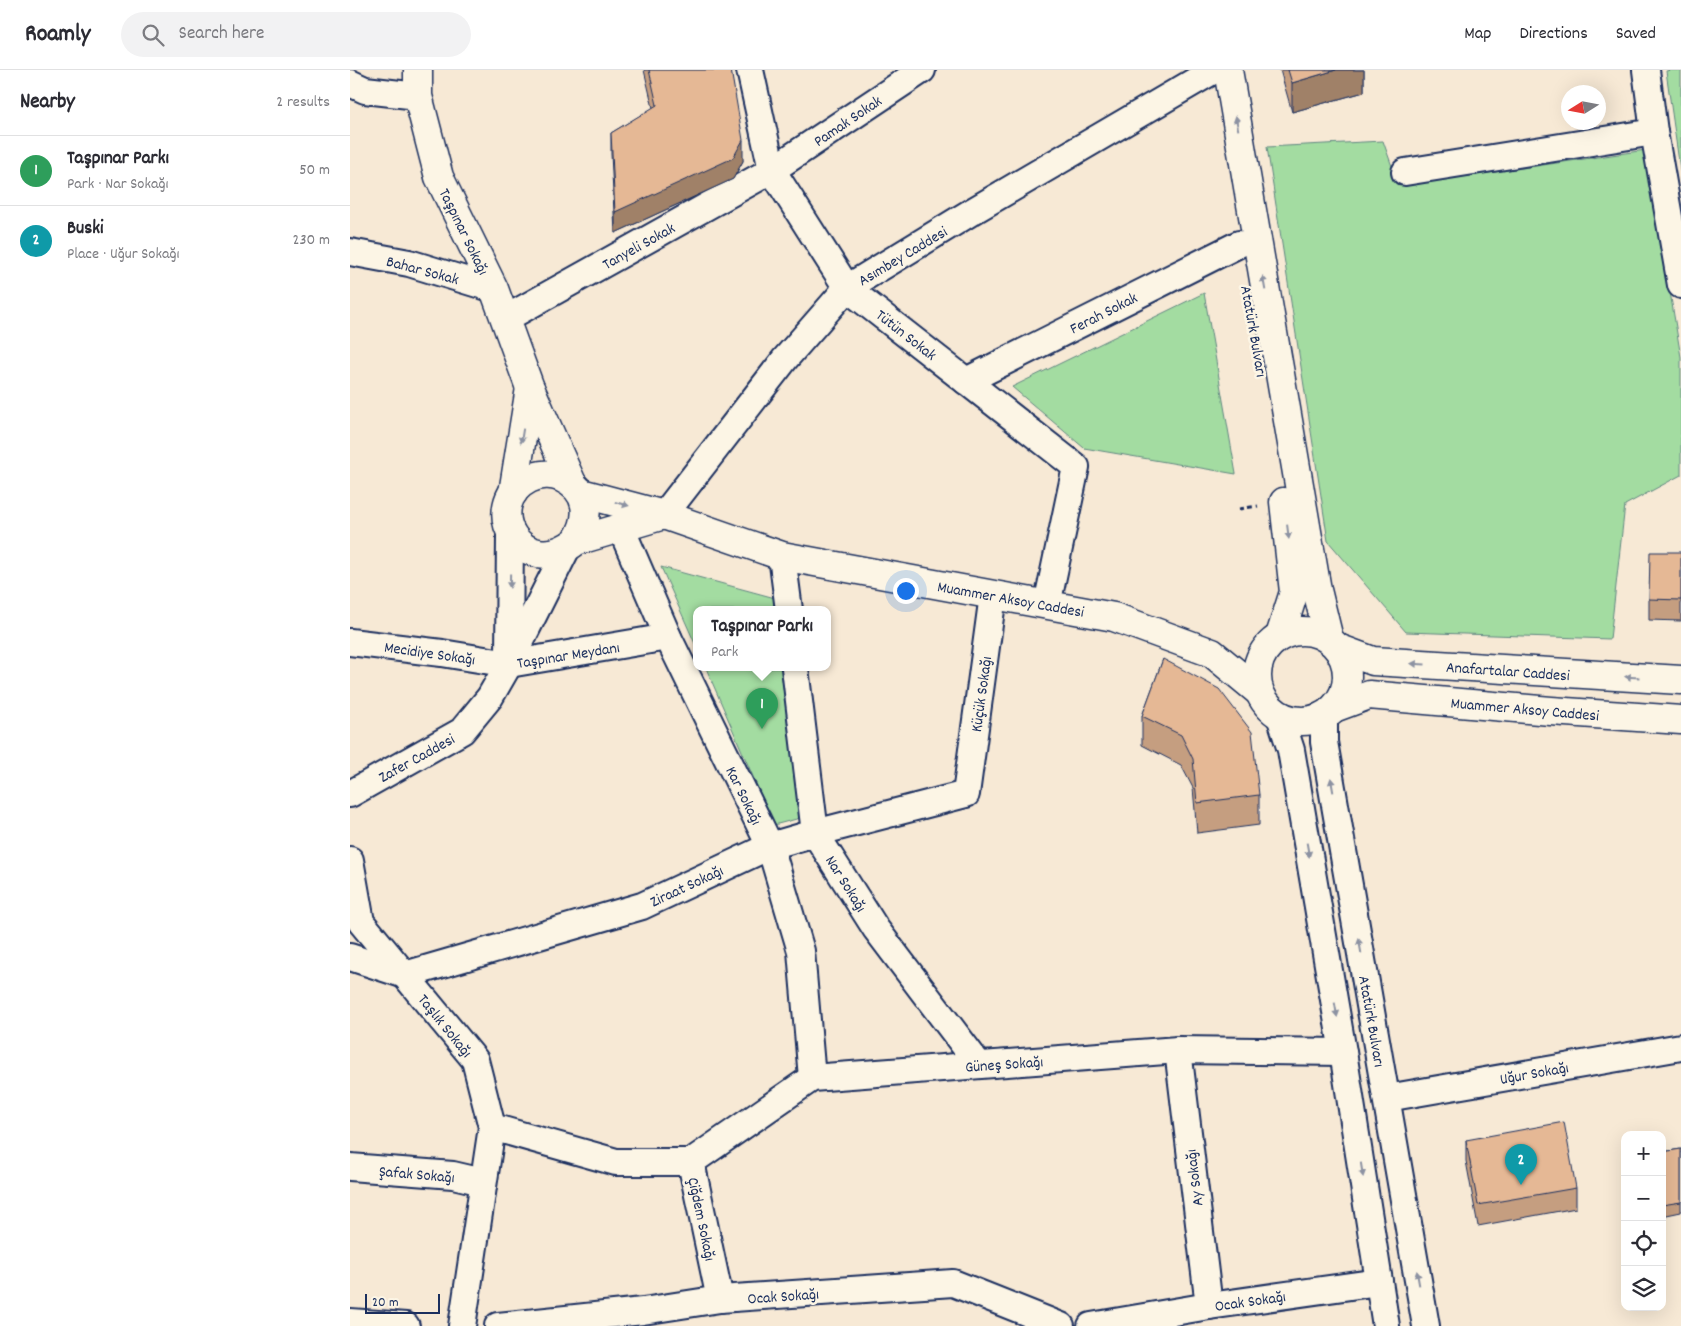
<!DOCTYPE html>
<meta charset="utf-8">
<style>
:root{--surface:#fff;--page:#f2f2f3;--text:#2b2b33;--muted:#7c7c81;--line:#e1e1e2;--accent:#1f6fb2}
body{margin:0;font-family:Dekko,sans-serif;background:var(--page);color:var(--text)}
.controls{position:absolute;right:15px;bottom:15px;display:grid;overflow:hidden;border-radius:10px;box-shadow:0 5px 20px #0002}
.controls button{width:45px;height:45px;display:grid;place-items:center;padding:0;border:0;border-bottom:1px solid var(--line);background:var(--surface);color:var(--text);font:25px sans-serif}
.compass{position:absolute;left:1211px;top:15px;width:45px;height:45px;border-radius:50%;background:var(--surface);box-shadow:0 5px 20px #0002;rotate:259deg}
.scale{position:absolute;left:15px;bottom:12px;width:75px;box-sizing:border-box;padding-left:5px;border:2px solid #1b2f5e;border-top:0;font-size:14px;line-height:18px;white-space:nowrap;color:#1b2f5e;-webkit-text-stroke:4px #fcf5e5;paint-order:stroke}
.you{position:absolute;left:555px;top:520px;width:18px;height:18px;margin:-12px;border:4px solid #fff;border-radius:50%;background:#1a73e8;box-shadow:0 0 0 8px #1a73e833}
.badge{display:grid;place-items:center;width:32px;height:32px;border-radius:50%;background:var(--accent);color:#fff;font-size:16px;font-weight:700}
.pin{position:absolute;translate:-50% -41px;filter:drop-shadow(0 1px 2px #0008)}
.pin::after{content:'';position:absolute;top:26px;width:18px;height:15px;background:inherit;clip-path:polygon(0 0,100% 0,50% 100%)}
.popup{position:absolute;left:343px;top:536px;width:138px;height:65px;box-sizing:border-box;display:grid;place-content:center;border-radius:10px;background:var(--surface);filter:drop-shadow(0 1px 4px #0005);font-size:16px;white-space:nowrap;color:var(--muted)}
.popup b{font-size:19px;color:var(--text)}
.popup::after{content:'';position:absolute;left:50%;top:100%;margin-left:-10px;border:10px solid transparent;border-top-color:var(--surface)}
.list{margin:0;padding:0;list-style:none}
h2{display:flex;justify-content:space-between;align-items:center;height:65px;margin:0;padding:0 20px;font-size:21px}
h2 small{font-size:16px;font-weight:400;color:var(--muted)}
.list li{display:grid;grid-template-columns:32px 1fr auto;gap:15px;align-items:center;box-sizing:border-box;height:70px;padding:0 20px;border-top:1px solid var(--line)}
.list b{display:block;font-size:19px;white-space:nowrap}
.list p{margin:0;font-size:16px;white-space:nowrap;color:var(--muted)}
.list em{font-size:16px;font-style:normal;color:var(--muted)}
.icon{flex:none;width:28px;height:28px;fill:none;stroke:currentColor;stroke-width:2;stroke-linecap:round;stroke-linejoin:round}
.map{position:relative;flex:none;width:1331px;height:1256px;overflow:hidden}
header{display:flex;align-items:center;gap:30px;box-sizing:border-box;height:70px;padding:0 25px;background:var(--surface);border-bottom:1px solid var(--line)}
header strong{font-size:24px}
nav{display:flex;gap:28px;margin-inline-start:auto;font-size:18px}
.search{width:350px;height:45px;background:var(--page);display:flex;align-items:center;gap:12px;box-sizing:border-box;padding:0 18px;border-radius:28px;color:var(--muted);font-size:19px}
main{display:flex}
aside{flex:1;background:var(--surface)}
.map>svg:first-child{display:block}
.green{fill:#a3dca1;stroke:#5f8680}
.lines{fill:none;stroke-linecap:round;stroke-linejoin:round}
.minor-casing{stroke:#1b2f5e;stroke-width:30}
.major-casing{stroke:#1b2f5e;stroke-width:31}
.path{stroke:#1b2f5e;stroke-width:3;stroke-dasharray:5 4;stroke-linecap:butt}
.minor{stroke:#fcf5e5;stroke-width:26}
.major{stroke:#fcf5e5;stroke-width:28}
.wall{fill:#c59e80;stroke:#1b2f5e}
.shaded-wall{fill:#a08168;stroke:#1b2f5e}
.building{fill:#e5b895;stroke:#1b2f5e}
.oneway{fill:#8c92a2}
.labels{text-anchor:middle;stroke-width:5;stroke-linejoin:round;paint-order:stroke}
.street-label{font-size:16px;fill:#1b2f5e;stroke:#fcf5e5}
</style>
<header>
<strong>Roamly</strong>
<div class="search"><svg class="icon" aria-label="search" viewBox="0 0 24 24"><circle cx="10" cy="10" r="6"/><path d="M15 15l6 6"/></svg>Search here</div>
<nav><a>Map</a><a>Directions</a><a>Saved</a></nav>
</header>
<main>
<aside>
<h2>Nearby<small>2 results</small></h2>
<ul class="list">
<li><span class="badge" style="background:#2e9e5b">1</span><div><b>Taşpınar Parkı</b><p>Park · Nar Sokağı</p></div><em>50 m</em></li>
<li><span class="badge" style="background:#0f9aa8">2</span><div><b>Buski</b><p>Place · Uğur Sokağı</p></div><em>230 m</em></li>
</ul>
</aside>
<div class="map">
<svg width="1331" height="1256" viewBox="0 0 1331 1256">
<rect width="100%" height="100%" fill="#f7e9d5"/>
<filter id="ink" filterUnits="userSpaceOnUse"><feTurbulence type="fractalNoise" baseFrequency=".02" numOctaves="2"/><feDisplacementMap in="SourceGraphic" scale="10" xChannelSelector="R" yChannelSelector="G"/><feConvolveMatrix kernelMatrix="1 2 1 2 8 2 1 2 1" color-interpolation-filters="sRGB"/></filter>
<g filter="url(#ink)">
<g class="green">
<polygon points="1321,0 1331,0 1331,106 1316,1"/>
<polygon points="1033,71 1049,116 1296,80 1331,287 1331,405 1275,435 1260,569 1056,562 978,471 917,77"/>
<polygon points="854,223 886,404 734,378 662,317"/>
<polygon points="311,497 425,528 426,540 347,540 347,578"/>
<polygon points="356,598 434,598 454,747 424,755"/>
</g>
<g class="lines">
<g class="minor-casing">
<g id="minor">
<polyline points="400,0 422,100 497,218 726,397 697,535"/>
<polyline points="1296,0 1304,62 1331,215"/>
<polyline points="0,13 15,20 68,26"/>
<polyline points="1055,102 1304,62"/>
<polyline points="0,182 59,193 144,219"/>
<polyline points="155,249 422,100 572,0"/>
<polyline points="616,311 889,174"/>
<polyline points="314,445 435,289 497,218 623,141 859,3"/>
<polyline points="271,458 318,567 420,776 451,881 462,1008"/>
<polyline points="432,486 439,540"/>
<polyline points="0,572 92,583 159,594 318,567"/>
<polyline points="159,588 160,463"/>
<polyline points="445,598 465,763 526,859 629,995"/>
<polyline points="930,646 941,680 993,982 1036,1256"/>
<polyline points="974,646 974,672 1076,1256"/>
<polyline points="0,724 112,661 140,627 159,594 216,480"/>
<polyline points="0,790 11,852 125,990 142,1057 112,1256"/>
<polyline points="0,887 55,905 292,836 420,776 465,763 616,724 643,525"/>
<polyline points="828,980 859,1236"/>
<polyline points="1037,1028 1331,977"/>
<polyline points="142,1057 266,1092 341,1092 370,1229"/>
<polyline points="341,1092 462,1008 828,980 993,982"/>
<polyline points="0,1097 103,1105 133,1112"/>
<polyline points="0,1252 56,1256"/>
<polyline points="148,1256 293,1241 370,1229 603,1213 711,1256"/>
<polyline points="741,1256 859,1236 1029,1212"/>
</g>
</g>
<g class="major-casing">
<g id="major">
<polyline points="68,0 68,26 89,107 144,219 180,318 222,413"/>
<polyline points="878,0 967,520 979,569"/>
<polyline points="163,423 180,318"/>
<polyline points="231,423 314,445 432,486 764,547 862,583 908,621"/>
<path d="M 226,471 C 241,448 240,421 212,408 C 202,403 189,404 179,409 C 128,435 172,514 226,471 L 314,445"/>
<circle cx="952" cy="606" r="45"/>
<polyline points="930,566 944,522 934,432"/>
<polyline points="988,578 1023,591 1331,610"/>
<polyline points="984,638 1019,625 1201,641 1331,650"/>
</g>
</g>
<polyline class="path" points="889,439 908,436"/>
<use href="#minor" class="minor"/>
<use href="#major" class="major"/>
</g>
<g class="wall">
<polygon points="294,0 381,0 393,91 383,109 265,163 261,84 261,63 303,38"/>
<polygon points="930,0 1014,0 1014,22 942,42"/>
<polygon points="1331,482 1331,551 1299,550 1299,529"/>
<polygon points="813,589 909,725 909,755 847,763 843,718 831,695 792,675 792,646"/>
<polygon points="1116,1070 1226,1118 1226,1138 1128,1156 1116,1091"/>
<polygon points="1331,1079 1331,1142 1312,1146 1312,1082"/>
</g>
<g class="shaded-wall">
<polygon points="986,0 1014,0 1014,22 942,42 942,13"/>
<polygon points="393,70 393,91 383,109 265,163 265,142"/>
</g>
<g class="building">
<polygon points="299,0 381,0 393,70 383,88 265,142 261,63 307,35"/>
<polygon points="938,0 986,0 942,13"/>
<polygon points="1300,482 1331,482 1331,530 1299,529"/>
<polygon points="813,589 869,619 902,662 909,725 847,733 843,689 831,665 792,646"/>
<polygon points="1214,1052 1226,1118 1128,1135 1116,1070"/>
<polygon points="1331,1079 1331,1132 1312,1135 1312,1082"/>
</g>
<defs><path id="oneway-solid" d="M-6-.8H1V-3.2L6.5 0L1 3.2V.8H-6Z" transform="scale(1.25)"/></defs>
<g class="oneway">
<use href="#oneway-solid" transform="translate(887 53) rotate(-100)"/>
<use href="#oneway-solid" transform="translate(914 213) rotate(-100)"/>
<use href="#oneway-solid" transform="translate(172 366) rotate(99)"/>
<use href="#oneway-solid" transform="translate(272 434) rotate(15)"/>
<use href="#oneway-solid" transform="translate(938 462) rotate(83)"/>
<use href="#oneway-solid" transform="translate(160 511) rotate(91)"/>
<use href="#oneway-solid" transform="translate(1068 594) rotate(-176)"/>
<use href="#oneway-solid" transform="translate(1282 607) rotate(-176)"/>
<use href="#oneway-solid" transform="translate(982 715) rotate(-100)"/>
<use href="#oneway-solid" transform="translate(958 780) rotate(80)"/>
<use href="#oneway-solid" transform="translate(1010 876) rotate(-100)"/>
<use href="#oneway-solid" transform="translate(986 940) rotate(80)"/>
<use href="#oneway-solid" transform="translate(1012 1100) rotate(81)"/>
<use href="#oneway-solid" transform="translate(1068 1208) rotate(-100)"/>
</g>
</g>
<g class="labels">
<g class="street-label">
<text transform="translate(497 50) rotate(-34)" y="6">Pamak Sokak</text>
<text transform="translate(115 161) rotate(64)" y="6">Taşpınar Sokağı</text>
<text transform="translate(288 175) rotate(-29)" y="6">Tanyeli Sokak</text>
<text transform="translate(552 185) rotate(-31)" y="6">Asımbey Caddesi</text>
<text transform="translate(73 199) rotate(15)" y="6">Bahar Sokak</text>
<text transform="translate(753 242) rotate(-27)" y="6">Ferah Sokak</text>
<text transform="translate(905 261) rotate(80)" y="6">Atatürk Bulvarı</text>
<text transform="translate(557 264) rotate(38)" y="6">Tütün Sokak</text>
<text transform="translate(661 528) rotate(10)" y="6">Muammer Aksoy Caddesi</text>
<text transform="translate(80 582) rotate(8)" y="6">Mecidiye Sokağı</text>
<text transform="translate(218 584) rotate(-9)" y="6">Taşpınar Meydanı</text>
<text transform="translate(1158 600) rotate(4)" y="6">Anafartalar Caddesi</text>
<text transform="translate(630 624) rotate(-82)" y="6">Küçük Sokağı</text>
<text transform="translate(1175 638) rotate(5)" y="6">Muammer Aksoy Caddesi</text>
<text transform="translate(66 687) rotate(-29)" y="6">Zafer Caddesi</text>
<text transform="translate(395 725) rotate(64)" y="6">Kar Sokağı</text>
<text transform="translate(497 813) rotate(58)" y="6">Nar Sokağı</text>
<text transform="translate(336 815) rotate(-25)" y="6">Ziraat Sokağı</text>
<text transform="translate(1023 951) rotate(80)" y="6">Atatürk Bulvarı</text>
<text transform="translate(96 955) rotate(51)" y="6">Taşlık Sokağı</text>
<text transform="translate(654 993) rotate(-4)" y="6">Güneş Sokağı</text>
<text transform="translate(1184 1002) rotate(-10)" y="6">Uğur Sokağı</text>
<text transform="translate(67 1103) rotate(5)" y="6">Şafak Sokağı</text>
<text transform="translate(843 1108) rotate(-97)" y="6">Ay Sokağı</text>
<text transform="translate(353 1149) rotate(78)" y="6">Çiğdem Sokağı</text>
<text transform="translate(433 1225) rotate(-4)" y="6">Ocak Sokağı</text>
<text transform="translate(900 1230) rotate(-8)" y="6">Ocak Sokağı</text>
</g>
</g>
</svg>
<div class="controls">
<button>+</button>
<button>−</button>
<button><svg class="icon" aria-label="locate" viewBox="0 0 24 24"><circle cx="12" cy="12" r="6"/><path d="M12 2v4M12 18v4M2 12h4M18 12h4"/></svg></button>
<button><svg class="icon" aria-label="layers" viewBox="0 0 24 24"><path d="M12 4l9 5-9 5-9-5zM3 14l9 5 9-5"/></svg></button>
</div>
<svg class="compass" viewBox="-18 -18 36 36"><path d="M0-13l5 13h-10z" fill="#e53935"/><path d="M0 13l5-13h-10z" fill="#7c7c81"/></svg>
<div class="scale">20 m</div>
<div class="you"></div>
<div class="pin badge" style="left:412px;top:659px;background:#2e9e5b">1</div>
<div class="popup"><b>Taşpınar Parkı</b>Park</div>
<div class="pin badge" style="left:1171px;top:1115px;background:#0f9aa8">2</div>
</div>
</main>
